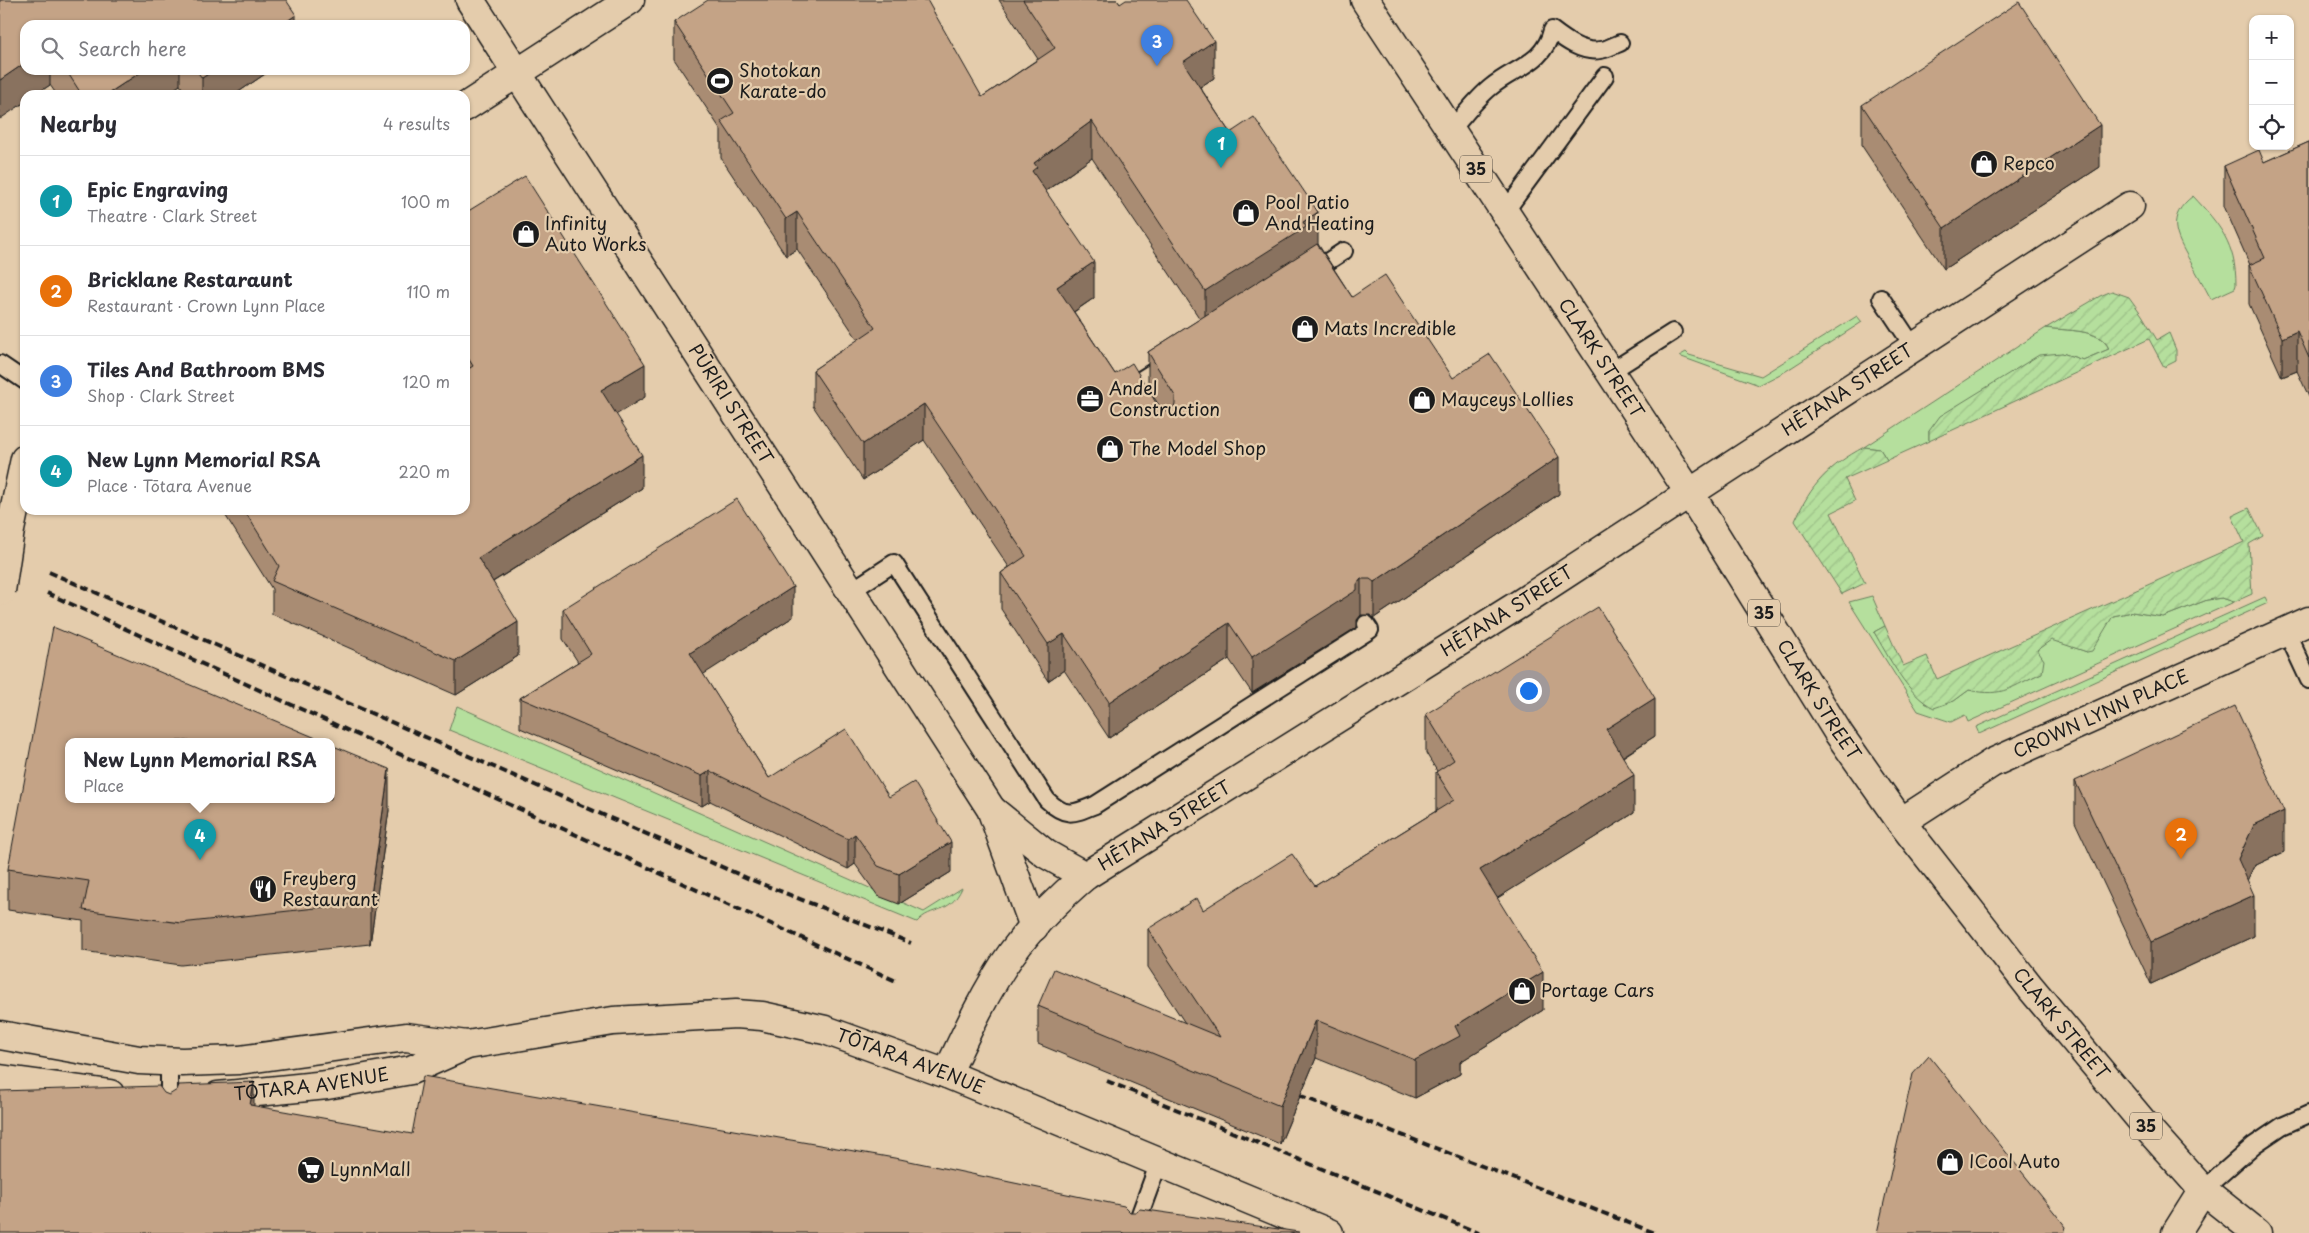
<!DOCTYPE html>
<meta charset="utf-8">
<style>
:root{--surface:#fff;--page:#f2f2f3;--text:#2b2b33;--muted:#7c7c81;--line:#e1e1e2;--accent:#b45309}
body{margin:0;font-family:"Playpen Sans",sans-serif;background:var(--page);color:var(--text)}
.controls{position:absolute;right:15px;top:15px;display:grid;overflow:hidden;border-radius:10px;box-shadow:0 1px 4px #0004}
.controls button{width:45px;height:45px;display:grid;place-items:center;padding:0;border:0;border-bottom:1px solid var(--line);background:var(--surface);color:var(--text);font:25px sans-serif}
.you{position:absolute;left:1528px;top:690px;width:18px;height:18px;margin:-12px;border:4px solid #fff;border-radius:50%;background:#1a73e8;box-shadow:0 0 0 8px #1a73e833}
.badge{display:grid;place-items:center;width:32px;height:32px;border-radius:50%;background:var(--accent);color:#fff;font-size:16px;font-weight:700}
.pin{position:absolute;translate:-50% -41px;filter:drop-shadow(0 1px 2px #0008)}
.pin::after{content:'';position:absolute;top:26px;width:18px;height:15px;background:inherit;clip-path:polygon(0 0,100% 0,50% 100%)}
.popup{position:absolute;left:65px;top:738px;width:270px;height:65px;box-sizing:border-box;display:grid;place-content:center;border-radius:10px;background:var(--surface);filter:drop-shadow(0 1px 4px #0005);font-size:16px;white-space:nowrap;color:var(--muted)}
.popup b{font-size:19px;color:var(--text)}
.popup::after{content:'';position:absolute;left:50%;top:100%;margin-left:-10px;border:10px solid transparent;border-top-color:var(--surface)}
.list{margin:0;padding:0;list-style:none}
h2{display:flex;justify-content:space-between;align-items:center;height:65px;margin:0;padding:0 20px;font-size:21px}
h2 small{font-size:16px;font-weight:400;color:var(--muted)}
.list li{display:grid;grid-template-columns:32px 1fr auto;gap:15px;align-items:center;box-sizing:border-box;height:90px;padding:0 20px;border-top:1px solid var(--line)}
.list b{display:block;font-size:19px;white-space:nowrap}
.list p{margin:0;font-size:16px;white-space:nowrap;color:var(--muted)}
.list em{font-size:16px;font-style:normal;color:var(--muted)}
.icon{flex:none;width:28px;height:28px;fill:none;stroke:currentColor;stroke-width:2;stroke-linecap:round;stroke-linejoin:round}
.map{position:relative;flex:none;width:2309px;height:1233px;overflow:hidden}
.search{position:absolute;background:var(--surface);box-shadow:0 1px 4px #0004;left:20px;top:20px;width:450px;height:55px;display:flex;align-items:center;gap:12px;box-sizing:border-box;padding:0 18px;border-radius:15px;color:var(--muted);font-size:19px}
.panel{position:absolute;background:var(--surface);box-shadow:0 1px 4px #0004;left:20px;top:90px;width:450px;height:425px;border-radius:15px}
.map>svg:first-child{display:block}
.grass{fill:#b5df9d;stroke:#687e5c}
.garden{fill:url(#garden-furrows);stroke:#687e5c}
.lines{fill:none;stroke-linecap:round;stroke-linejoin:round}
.lane-casing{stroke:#1c1c1c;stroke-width:20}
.street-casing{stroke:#1c1c1c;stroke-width:31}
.secondary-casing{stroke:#1c1c1c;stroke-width:31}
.primary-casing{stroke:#1c1c1c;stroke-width:31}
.lane{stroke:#e4ccac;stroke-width:16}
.street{stroke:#e4ccac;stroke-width:28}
.secondary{stroke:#e4ccac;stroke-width:28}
.primary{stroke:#e4ccac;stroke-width:28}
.rail{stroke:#1c1c1c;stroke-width:4;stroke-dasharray:8 4;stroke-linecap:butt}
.street-bridge-casing{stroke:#1c1c1c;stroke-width:31;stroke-linecap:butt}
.street-bridge{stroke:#e4ccac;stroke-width:28}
.wall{fill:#a98c73;stroke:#1c1c1c;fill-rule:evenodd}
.shaded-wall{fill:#89725e;stroke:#1c1c1c}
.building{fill:#c4a386;stroke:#1c1c1c}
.labels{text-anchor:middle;stroke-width:4.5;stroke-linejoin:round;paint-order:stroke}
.shield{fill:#e4ccac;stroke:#585147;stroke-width:1}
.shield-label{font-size:16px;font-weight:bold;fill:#1c1c1c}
.poi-label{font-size:18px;fill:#1c1c1c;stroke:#e4ccac;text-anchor:start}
.street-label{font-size:18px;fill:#1c1c1c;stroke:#e4ccac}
</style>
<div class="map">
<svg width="2309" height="1233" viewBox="0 0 2309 1233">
<defs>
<pattern id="garden-furrows" width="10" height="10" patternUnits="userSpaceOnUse" patternTransform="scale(1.25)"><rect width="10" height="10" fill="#b5df9d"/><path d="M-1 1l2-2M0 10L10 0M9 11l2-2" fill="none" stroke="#9bbf87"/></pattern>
</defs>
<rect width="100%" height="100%" fill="#e4ccac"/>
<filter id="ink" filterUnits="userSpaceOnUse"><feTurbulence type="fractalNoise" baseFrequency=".02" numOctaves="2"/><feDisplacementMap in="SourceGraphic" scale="10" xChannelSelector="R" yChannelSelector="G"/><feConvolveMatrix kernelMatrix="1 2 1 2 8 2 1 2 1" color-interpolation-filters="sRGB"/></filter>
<g filter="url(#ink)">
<g class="grass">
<path d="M 2193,196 C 2220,225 2236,244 2236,285 L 2235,288 L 2211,299 C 2204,286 2197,273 2190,261 C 2176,236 2165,217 2193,196 Z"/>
<polygon points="1857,316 1862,322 1786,371 1759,385 1679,356 1686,352 1689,355 1761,376"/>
<path d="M 2046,328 C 2066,331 2100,328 2109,349 L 2083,360 L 2062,353 L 1929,431 L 1929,441 L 1887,460 L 1880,449 L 1864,447 Z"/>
<path d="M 1872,596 L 1885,626 L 1874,632 L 1912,690 L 1926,704 L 1954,701 L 1969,690 C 1993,696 2020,683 2041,673 L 2037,650 L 2051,639 L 2087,652 L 2113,616 L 2132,612 L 2163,617 L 2207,600 L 2222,598 L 2234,602 L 1968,722 L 1965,715 L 1951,722 L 1918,711 L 1849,602 Z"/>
<polygon points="2265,597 2268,603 1979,734 1976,727"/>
<path d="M 457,706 L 924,912 L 962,888 C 949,916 932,905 917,922 L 449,730 Z"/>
</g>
<g class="garden">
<path d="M 2112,291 L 2129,297 L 2142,315 L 2157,340 L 2169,333 L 2176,350 L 2176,361 L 2164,367 L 2149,339 L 1929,441 L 1929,431 L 1940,416 L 2039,355 L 2062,353 L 2083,360 L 2109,349 C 2102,328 2065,331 2046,328 L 2100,296 Z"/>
<path d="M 1864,447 L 1880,449 L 1887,460 L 1845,479 L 1855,501 L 1831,513 L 1865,583 L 1842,594 L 1795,521 C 1811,484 1829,466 1864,447 Z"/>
<path d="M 2249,508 L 2263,536 L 2249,544 L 2252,594 L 2234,602 L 2222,598 L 2207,600 L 2163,617 L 2132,612 L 2113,616 L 2092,651 L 2087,652 L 2051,640 L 2037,650 L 2044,660 L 2042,673 C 2011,686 2005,698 1969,690 L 1954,701 L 1934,708 C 1908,696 1888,656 1874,632 L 1885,626 L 1903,666 L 1927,656 L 1937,679 L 2244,542 L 2232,516 Z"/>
</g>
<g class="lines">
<g class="lane-casing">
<g id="lane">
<path d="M 1451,130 C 1464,116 1476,99 1491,87 C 1515,67 1544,64 1552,30 C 1565,40 1582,53 1600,50 C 1606,50 1614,45 1620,43"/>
<polyline points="1505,212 1605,76"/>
<polyline points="1310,273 1344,251"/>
<polyline points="1881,298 1913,346"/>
<polyline points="0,364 25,381"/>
<polyline points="1610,372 1673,332"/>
<polyline points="1140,394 1134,384 1167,363"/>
<path d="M 851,591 L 894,563 L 1047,800 C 1066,818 1073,814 1095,805 L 1370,630 L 1366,624"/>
<polyline points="2286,631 2309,680"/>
<polyline points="169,1061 169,1116"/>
<polyline points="2203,1190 2254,1145 2282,1126 2309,1114"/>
<polyline points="1133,1233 1159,1162"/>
</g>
</g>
<g class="street-casing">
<g id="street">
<path id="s1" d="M 470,0 L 991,809 L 1034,927"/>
<polyline points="465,107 630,0"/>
<polyline points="10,530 25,459"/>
<polyline points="992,810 1046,854 1085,876"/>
<path id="s2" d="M 1901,822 L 1992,763 L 2309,621"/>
<path id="s3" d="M 947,1074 C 965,1035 987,988 1012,953 C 1033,924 1058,899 1085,876 L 1518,605 L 2130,206"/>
</g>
</g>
<g class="secondary-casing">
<g id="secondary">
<polyline points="0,1035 139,1060 182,1062 239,1060 406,1037 467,1045"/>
<polyline points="0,1079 110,1094"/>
<path id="s4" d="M 218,1096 L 327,1085 L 411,1070 L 467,1045 L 613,1021 L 736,1014 L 762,1016 L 825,1030 L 947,1074 L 1329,1233"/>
<polyline points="2176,1233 2203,1190"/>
</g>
</g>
<g class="primary-casing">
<g id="primary">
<path id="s5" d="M 1365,0 L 1689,492 L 1839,734 L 1901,822 L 2030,987 L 2151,1132 L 2203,1190 L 2257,1233"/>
</g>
</g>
<use href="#lane" class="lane"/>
<use href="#street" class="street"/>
<use href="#secondary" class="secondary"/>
<use href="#primary" class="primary"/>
<g class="rail">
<polyline points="49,572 747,878 911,943"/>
<polyline points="47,593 896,981"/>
<polyline points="1107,1081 1479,1233"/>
<polyline points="1288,1091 1655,1233"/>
</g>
<g class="street-bridge-casing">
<polyline id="street-bridge" points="1,591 10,530"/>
</g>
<use href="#street-bridge" class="street-bridge"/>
</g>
<g class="wall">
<polygon points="0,0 296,25 25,25 25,70 271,70 234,95 187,95 180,85 165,95 57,95 50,85 35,95 25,95"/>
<path d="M 999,0 L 1117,0 L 1120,4 L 1214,78 L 1200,87 L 1230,133 L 1318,244 L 1352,297 L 1453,378 L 1559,494 L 1374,618 L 1370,615 L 1361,615 L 1357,620 L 1357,627 L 1252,693 L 1229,659 L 1109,738 L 1064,670 L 1048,681 L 1001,609 L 1001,573 L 1009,567 L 924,440 L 863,480 L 813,406 L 813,370 L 858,340 L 797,249 L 786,256 L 721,158 L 721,130 L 674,59 L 674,22 L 982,97 L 1038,59 ZM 1092,158 L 1200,319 L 1148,352 L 1148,388 L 1160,407 L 1115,374 L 1074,312 L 1094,298 L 1046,191 Z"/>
<polygon points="1862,105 2100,167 1944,269 1862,146"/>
<polygon points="2309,142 2309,397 2297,371 2282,377 2249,304 2249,265 2250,265 2224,206 2224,166 2264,162"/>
<polygon points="465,213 645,397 616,414 642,488 493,582 518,656 456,695 272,614 272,589 222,510 465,510"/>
<polygon points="563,609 793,617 703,674 769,778 889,797 951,872 899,904 878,896 855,864 848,869 710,801 702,806 520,728 520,698 578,662 563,639"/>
<polygon points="1426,714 1655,736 1623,757 1634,813 1497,898 1543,1010 1460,1062 1460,1074 1415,1098 1316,1058 1280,1144 1038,1044 1038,1006 1185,1023 1148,967 1148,929 1203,910 1315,886 1436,811 1436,772 1437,771 1426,753"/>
<polygon points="2075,781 2284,852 2254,866 2247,880 2254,936 2151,984 2075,822"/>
<polygon points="389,810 370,944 181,965 83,951 83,921 8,910 8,869"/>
</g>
<g class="shaded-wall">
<polygon points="296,15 296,25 281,25"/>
<polygon points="1214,41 1214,78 1183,98 1183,62"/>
<polygon points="25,63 25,70 50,70 50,85 35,95 25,95 25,102 0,119 0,80"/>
<polygon points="144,70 180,70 180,85 165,95 106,95"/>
<polygon points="214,70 271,70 234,95 202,95 202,78"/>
<polygon points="1092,121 1092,158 1037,197 1032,171 1034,163"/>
<polygon points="2100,125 2100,167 1944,269 1944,228"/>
<polygon points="797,212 797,249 786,256 786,219"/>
<polygon points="1318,212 1318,249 1205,327 1205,291"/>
<polygon points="1094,262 1094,298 1057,323 1057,287"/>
<polygon points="2297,331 2297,371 2282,377 2282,338"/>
<polygon points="645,364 645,397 601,424 601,390"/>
<polygon points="924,404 924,440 863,480 863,444"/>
<polygon points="642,455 642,488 478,591 478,558"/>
<polygon points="1559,457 1559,494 1374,618 1374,582"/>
<polygon points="1361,579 1361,615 1357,620 1357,627 1252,693 1252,657 1357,584"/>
<polygon points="793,587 793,617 690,683 690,653"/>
<polygon points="518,622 518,656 456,695 456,661"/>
<polygon points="1229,623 1229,659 1109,738 1109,702"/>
<polygon points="1064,634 1064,670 1048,681 1048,644"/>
<polygon points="1655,698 1655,736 1606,767 1606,729"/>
<polygon points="389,769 389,810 370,944 370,902"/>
<polygon points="710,771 710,801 702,806 702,776"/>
<polygon points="1634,775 1634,813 1480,909 1480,870"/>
<polygon points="2284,811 2284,852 2254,866 2238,900 2238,859 2254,825"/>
<polygon points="855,834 855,864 848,869 848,839"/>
<polygon points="951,842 951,872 899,904 899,874"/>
<polygon points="2254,895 2254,936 2151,984 2151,942"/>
<polygon points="1543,972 1543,1010 1460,1062 1460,1074 1415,1098 1415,1060 1455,1026"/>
<polygon points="1316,1020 1316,1058 1280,1144 1280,1106"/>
<polygon points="254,1082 254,1113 250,1105"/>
</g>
<g class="building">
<polygon points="0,0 286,0 296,15 281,25 25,25 25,63 0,80"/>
<polygon points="708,0 927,0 982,97 1055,48 1023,0 1117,0 1120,4 1126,0 1186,0 1214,41 1183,62 1230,133 1254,117 1318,212 1303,222 1306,227 1205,291 1092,121 1034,163 1037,167 1032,171 1094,262 1057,287 1115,374 1132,363 1158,406 1166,411 1172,409 1175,405 1175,396 1148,352 1317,244 1352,297 1385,275 1453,378 1490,354 1559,457 1374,582 1370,579 1361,579 1357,584 1357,590 1252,657 1229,623 1109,702 1064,634 1048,644 1001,573 1026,556 924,404 863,444 813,370 875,328 797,212 786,219 721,121 734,113 674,22"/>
<polygon points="2019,2 2100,125 1944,228 1862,105"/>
<polygon points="66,70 144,70 106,95 82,95"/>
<polygon points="196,70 214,70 202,78"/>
<polygon points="2309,142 2309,358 2297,331 2282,338 2249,265 2265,258 2224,166 2259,150 2264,162"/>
<polygon points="525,176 645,364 601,390 642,455 478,558 518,622 456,661 272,581 279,566 244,510 465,510 465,371 473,366 465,353 465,213"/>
<polygon points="737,499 793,587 690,653 769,778 846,729 889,797 914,782 951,842 899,874 878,866 855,834 848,839 710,771 702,776 520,698 591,654 563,609"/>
<polygon points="1598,607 1655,698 1606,729 1634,775 1480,870 1543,972 1455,1026 1460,1036 1415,1060 1316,1020 1280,1106 1038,1006 1054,969 1220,1037 1148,929 1197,898 1203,910 1292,854 1315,886 1454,800 1436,772 1454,760 1426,714"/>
<polygon points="53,627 323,741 69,741 69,799 331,799 331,745 389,769 370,902 181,923 83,910 89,881 8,869"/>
<polygon points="2235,706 2284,811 2254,825 2238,859 2254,895 2151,942 2075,781"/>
<polygon points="1929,1056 2066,1227 2064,1233 1877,1233 1913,1074"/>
<polygon points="423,1076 900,1159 1124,1206 1130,1212 1135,1212 1140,1209 1299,1232 1298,1233 0,1233 0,1091 159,1086 164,1093 169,1095 177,1090 179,1085 254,1082 250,1105 412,1134"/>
</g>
</g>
<defs>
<g id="stadium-disc" transform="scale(1.4375)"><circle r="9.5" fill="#1c1c1c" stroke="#e4ccac"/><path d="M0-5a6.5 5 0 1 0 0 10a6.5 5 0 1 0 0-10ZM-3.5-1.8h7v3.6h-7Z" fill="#fff"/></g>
<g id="shop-disc" transform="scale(1.4375)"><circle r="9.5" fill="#1c1c1c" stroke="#e4ccac"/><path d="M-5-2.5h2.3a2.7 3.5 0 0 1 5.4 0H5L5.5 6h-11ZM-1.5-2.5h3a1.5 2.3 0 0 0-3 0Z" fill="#fff"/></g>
<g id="office-disc" transform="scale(1.4375)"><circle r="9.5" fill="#1c1c1c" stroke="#e4ccac"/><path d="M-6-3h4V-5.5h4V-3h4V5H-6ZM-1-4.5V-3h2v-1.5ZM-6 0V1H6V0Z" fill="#fff"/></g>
<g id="restaurant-disc" transform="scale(1.4375)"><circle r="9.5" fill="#1c1c1c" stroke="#e4ccac"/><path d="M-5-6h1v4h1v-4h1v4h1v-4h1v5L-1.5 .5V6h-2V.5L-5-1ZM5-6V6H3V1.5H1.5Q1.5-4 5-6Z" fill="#fff"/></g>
<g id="supermarket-disc" transform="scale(1.4375)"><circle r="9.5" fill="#1c1c1c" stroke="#e4ccac"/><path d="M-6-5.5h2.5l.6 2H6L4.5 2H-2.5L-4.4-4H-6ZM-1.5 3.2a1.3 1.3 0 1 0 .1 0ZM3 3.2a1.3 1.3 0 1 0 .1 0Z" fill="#fff"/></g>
</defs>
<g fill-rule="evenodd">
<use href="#stadium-disc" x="720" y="81"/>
<use href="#shop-disc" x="1984" y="164"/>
<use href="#shop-disc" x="1246" y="213"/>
<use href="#shop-disc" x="526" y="234"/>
<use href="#shop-disc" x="1305" y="329"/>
<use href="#office-disc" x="1090" y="399"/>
<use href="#shop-disc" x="1422" y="400"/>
<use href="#shop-disc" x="1110" y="449"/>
<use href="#restaurant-disc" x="263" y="889"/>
<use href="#shop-disc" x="1522" y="991"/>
<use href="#shop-disc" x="1950" y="1162"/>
<use href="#supermarket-disc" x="311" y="1170"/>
</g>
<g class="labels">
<g class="shield">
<rect x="1460" y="155.5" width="32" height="27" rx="4"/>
<rect x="1748" y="599.5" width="32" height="27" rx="4"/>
<rect x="2130" y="1112.5" width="32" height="27" rx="4"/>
</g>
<g class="shield-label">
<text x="1476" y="175">35</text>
<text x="1764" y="619">35</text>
<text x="2146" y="1132">35</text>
</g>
<g class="poi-label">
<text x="739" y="77">Shotokan<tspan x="739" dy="21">Karate-do</tspan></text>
<text x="2003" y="170">Repco</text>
<text x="1265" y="209">Pool Patio<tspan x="1265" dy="21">And Heating</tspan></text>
<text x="545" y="230">Infinity<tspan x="545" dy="21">Auto Works</tspan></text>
<text x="1324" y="335">Mats Incredible</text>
<text x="1109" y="395">Andel<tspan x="1109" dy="21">Construction</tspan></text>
<text x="1441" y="406">Mayceys Lollies</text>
<text x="1129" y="455">The Model Shop</text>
<text x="282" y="885">Freyberg<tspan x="282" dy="21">Restaurant</tspan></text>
<text x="1541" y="997">Portage Cars</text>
<text x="1969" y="1168">ICool Auto</text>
<text x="330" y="1176">LynnMall</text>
</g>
<g class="street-label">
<text dy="6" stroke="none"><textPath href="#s5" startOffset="429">CLARK STREET</textPath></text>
<text dy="6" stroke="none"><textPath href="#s3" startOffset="1148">HĒTANA STREET</textPath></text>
<text dy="6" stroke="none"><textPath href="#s1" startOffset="481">PŪRIRI STREET</textPath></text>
<text dy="6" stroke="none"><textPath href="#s3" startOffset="742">HĒTANA STREET</textPath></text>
<text dy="6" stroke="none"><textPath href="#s5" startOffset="834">CLARK STREET</textPath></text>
<text dy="6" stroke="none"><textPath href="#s2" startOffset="228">CROWN LYNN PLACE</textPath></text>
<text dy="6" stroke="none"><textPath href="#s3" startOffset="338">HĒTANA STREET</textPath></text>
<text dy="6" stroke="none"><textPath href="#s5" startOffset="1239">CLARK STREET</textPath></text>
<text dy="6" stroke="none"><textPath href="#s4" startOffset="709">TŌTARA AVENUE</textPath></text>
<text dy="6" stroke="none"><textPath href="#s4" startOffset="94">TŌTARA AVENUE</textPath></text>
</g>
</g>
</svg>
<div class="controls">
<button>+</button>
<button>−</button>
<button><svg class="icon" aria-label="locate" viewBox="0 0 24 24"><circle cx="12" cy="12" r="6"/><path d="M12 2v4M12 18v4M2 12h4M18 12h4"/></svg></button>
</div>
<div class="you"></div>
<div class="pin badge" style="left:1221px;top:168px;background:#0f9aa8">1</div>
<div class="pin badge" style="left:2181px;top:859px;background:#e8710a">2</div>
<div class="pin badge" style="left:1157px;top:66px;background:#3f7fe0">3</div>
<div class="pin badge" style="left:200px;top:860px;background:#0f9aa8">4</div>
<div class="popup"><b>New Lynn Memorial RSA</b>Place</div>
<div class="search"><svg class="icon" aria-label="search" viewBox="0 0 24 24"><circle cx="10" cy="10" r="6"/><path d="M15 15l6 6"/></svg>Search here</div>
<section class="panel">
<h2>Nearby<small>4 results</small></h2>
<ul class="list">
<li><span class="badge" style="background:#0f9aa8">1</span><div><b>Epic Engraving</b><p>Theatre · Clark Street</p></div><em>100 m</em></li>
<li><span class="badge" style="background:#e8710a">2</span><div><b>Bricklane Restaraunt</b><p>Restaurant · Crown Lynn Place</p></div><em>110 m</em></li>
<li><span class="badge" style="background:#3f7fe0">3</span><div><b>Tiles And Bathroom BMS</b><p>Shop · Clark Street</p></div><em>120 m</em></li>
<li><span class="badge" style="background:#0f9aa8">4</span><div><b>New Lynn Memorial RSA</b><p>Place · Tōtara Avenue</p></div><em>220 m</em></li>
</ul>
</section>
</div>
